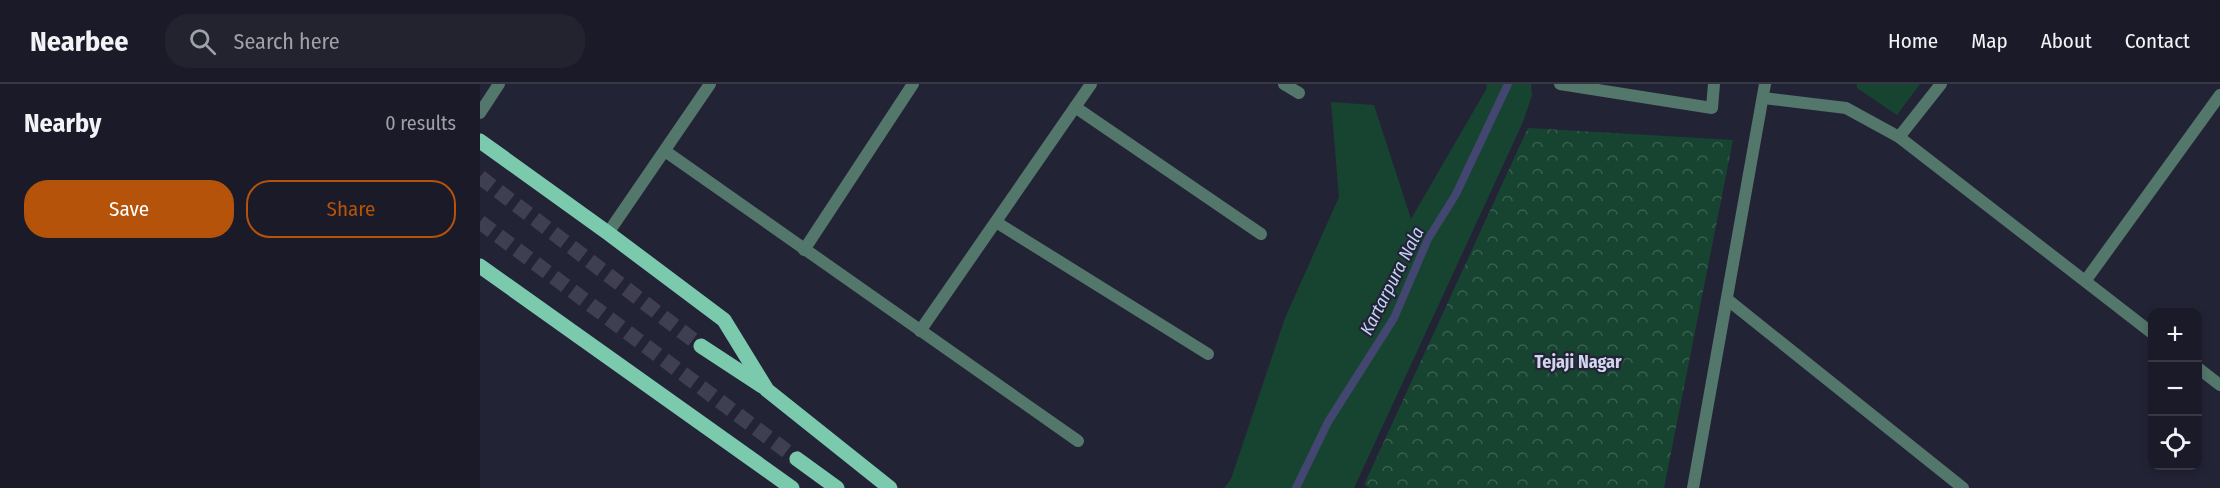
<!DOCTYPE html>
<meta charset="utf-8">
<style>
:root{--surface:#1a1a28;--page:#232330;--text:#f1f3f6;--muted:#9fa1a8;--line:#383845;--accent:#b45309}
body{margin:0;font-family:"Fira Sans Condensed",sans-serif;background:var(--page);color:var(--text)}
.controls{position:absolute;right:18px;bottom:18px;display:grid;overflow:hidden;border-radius:12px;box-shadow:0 3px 9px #0003}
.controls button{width:54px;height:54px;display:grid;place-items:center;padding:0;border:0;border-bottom:2px solid var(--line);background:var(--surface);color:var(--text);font:30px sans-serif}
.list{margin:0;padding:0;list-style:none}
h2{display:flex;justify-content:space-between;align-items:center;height:78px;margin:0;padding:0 24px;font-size:26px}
h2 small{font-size:20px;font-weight:400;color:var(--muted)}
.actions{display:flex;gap:12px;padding:18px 24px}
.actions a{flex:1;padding:14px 0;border:2px solid var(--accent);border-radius:24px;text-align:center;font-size:21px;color:var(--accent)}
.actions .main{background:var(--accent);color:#fff}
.icon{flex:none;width:33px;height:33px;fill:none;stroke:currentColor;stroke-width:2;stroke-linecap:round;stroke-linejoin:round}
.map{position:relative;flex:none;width:1740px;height:404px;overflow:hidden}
header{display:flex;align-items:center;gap:36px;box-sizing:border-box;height:84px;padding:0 30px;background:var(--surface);border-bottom:2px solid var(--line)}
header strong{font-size:28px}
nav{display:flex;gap:33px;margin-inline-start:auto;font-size:21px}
.search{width:420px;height:54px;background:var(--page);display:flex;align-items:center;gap:15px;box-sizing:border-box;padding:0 21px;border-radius:24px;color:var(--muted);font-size:22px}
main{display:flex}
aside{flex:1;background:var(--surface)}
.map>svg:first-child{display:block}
.grass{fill:#174431}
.park{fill:url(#park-crowns)}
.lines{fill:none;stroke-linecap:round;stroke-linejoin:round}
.stream{stroke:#434670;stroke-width:8}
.primary-tunnel{stroke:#3f3f51;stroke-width:15;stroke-dasharray:15 8;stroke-linecap:butt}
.minor{stroke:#53776a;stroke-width:12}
.tertiary{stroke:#53776a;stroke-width:12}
.primary{stroke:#7ccaae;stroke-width:15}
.labels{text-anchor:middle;stroke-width:4.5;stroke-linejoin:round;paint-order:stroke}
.water-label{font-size:18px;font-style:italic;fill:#c2d4f7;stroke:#232336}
.neighbourhood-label{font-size:18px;font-weight:bold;fill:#d3d5ee;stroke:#232336}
</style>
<header>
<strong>Nearbee</strong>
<div class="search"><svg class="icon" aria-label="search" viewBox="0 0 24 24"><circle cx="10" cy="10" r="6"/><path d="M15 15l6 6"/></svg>Search here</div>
<nav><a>Home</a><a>Map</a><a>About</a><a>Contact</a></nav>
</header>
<main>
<aside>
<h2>Nearby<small>0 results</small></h2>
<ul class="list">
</ul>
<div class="actions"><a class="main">Save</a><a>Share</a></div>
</aside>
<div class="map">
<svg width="1740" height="404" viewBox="0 0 1740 404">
<defs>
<pattern id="park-crowns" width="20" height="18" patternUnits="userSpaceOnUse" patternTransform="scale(1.5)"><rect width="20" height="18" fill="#174431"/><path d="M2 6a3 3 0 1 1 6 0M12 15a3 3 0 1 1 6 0" fill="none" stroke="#385f4f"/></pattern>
</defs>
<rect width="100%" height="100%" fill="#232336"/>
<g class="grass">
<polygon points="1006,0 1051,0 1052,11 1043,38 874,404 744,404 751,395 805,234 859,113 851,18 894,21 931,135 1007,4"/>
<polygon points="1377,0 1440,0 1417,31 1377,4"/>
</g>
<polygon class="park" points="1048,44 1253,56 1184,404 890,404 884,401"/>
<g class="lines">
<polyline class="stream" points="816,404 848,338 914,234 948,155 976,110 1028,0"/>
<g class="primary-tunnel">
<polyline points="0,93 221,262"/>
<polyline points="0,138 317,375"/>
</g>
<g class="minor">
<polyline points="804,0 819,9"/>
<polyline points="1080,0 1232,24 1234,0"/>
<polyline points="1283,14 1366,24 1419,53 1672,249"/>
<polyline points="595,23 781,150"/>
<polyline points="1419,53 1461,0"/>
<polyline points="185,67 598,357"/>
<polyline points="516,138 728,270"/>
<polyline points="128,149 230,0"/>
<polyline points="324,166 433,0"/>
<polyline points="1606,196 1740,11"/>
<polyline points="1248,216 1483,404"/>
<polyline points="440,247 611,0"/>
<polyline points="1718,284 1740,301"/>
<polyline points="1213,404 1285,0"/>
</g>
<polyline class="tertiary" points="0,29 19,0"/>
<g class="primary">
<polyline points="0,57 128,149 244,236 287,306 410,404"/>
<polyline points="0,182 312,404"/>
<polyline points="221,262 282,302"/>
<polyline points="317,375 357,404"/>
</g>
</g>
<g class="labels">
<g class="water-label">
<text transform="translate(912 197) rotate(-63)" y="6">Kartarpura Nala</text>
</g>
<g class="neighbourhood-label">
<text x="1098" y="284">Tejaji Nagar</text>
</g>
</g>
</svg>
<div class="controls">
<button>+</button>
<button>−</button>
<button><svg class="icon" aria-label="locate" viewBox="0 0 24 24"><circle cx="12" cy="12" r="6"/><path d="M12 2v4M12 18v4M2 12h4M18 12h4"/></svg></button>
</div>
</div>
</main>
